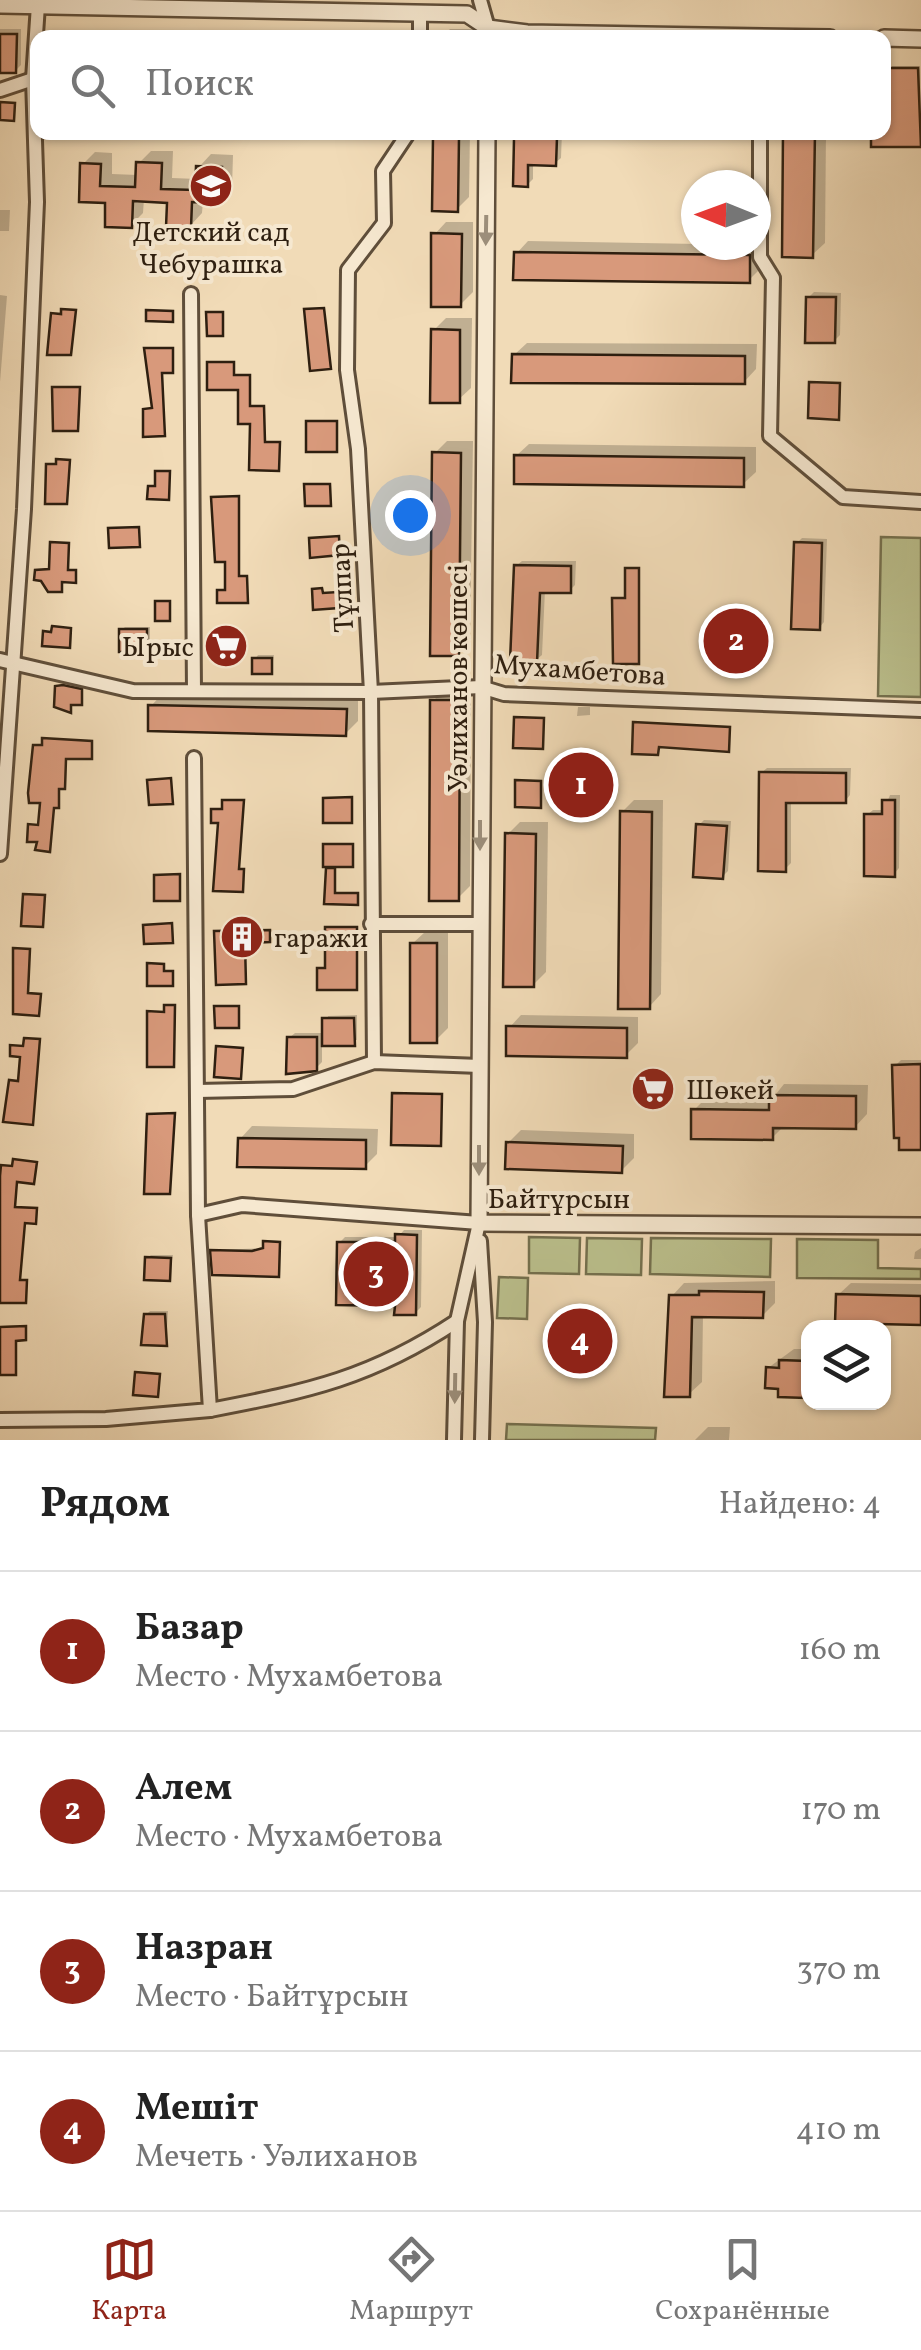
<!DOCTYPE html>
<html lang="ru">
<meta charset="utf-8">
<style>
:root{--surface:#fff;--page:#f2f2f2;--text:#222;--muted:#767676;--line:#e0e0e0;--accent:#8f2418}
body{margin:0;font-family:Vollkorn,serif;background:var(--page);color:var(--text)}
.controls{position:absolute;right:30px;bottom:30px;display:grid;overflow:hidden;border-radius:20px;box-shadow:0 2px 8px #0004}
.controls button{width:90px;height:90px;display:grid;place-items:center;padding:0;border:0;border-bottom:2px solid var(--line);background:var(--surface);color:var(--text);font:50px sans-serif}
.compass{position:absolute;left:681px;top:170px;width:90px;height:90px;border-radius:50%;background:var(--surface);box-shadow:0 2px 8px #0004;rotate:271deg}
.you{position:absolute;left:410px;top:515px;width:35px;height:35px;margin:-25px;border:8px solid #fff;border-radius:50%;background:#1a73e8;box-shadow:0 0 0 15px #1a73e833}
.badge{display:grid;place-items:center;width:65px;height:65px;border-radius:50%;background:var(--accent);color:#fff;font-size:32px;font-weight:700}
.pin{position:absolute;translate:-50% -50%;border:5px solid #fff;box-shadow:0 2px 10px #0006}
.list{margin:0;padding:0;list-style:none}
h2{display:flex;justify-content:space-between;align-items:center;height:130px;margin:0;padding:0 40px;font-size:42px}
h2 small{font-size:32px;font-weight:400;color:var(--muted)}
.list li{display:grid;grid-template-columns:65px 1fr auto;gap:30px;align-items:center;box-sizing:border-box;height:160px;padding:0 40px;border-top:2px solid var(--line)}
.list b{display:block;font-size:38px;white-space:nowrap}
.list p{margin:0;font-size:32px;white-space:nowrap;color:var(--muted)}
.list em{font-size:32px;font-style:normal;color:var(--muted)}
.icon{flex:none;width:55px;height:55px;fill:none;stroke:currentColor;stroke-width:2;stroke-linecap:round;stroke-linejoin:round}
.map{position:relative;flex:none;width:921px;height:1440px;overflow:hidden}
.search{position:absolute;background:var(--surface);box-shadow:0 2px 8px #0004;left:30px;right:30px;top:30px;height:110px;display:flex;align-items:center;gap:25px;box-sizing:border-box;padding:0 35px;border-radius:20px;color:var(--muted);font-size:38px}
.sheet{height:770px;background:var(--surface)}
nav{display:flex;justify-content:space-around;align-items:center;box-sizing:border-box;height:140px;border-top:2px solid var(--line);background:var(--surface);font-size:28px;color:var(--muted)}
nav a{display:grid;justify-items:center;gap:5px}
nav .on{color:var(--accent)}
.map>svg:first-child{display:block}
.green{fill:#bbc08d;stroke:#74704e;stroke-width:2.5}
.shadow{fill:#0003}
.building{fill:#d8997b;stroke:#2e1f10;stroke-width:2.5}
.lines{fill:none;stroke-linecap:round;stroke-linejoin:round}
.minor-casing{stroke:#5f4e3a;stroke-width:18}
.tertiary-casing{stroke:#5f4e3a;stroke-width:20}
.minor{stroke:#f6e8d0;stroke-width:12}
.tertiary{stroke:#f6e8d0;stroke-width:15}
.oneway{fill:#9c8e7a}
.labels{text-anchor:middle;stroke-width:8;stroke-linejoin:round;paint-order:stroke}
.poi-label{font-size:28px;fill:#2e1f10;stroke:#f6e8d0;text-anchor:start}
.street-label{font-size:28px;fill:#2e1f10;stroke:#f6e8d0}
</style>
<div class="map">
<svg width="921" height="1440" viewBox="0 0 921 1440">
<rect width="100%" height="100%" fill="#f1dbb7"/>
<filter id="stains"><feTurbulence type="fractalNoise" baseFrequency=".002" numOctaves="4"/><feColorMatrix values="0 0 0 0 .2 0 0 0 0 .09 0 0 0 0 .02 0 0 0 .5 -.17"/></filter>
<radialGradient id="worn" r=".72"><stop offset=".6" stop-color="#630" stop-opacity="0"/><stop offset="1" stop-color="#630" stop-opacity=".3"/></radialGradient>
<g class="green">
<polygon points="881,537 921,538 921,697 878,696"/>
<polygon points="529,1237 580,1238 579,1274 529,1273"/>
<polygon points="587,1238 642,1239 641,1275 586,1274"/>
<polygon points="651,1238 771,1239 770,1277 650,1274"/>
<polygon points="797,1239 878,1240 878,1268 921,1269 921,1279 797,1278"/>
<polygon points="499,1277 528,1278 527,1319 497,1318"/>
<polygon points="507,1424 656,1428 655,1440 506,1440"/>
</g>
<g class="shadow">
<polygon points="0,29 21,29 21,65 15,71 0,71"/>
<polygon points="450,29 473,29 473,38 441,38"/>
<polygon points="892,66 920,66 921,145 874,144 884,132 884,86 889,86"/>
<polygon points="441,132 470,132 469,197 457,209 436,138"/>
<polygon points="562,132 561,158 555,163 533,163 533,179 527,185 516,140 522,134"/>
<polygon points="786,132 826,132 825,243 812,255"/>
<polygon points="151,151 173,151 172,178 198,179 199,167 211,154 233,155 232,188 220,201 203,200 202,213 190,226 169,200 144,199 143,213 131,225 83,164 95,152 112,153 112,174 138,175 139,163"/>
<polygon points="0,210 10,210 9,231 0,231"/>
<polygon points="446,222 473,222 473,292 460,305 434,235"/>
<polygon points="528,241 756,245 761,268 749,280 516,254"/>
<polygon points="814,292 841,293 840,335 834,341 808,298"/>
<polygon points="0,295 7,296 0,382"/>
<polygon points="446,318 472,318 471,388 458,400 433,331"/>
<polygon points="527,343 757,344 756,369 744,382 514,355"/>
<polygon points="173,347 174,369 163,371 164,434 145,410 155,408 147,349"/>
<polygon points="57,386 81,386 77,428 55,388"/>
<polygon points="447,441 473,441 470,641 458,653 435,453"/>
<polygon points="529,444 756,447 756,472 743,484 516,456"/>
<polygon points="240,495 240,576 248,576 247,600 220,591 228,589 227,559 214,498"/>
<polygon points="802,538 827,539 824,622 819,628 796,544"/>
<polygon points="522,561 576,561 575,585 570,590 545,590 542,655 536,660 516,566"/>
<polygon points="730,626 750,627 746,651 726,630"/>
<polygon points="125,627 150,627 150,646 146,650 121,630"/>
<polygon points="220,636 240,636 241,647 237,651 217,640"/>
<polygon points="258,655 274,655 271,672 255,659"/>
<polygon points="445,689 471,689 470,886 458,898 433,701"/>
<polygon points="163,693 358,698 358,721 345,734 151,706"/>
<polygon points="578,707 590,707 590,715 577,716"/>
<polygon points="767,768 851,768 850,795 845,801 791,800 791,863 785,869 761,773"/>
<polygon points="568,778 603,779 602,799 599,802 565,781"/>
<polygon points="890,795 900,795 899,868 894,874 867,815 873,810 884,810"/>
<polygon points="634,800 663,800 661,994 649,1007 622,812"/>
<polygon points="704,820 731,821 728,871 722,877 698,826"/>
<polygon points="520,822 548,822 546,972 533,985 508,834"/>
<polygon points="425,932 448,932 448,1028 436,1040 412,944"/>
<polygon points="357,1015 357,1040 322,1044 322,1062 316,1068 289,1038 295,1033 325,1033 328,1016"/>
<polygon points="521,1015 638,1017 638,1043 626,1055 509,1028"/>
<polygon points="901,1060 921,1060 921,1146 895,1066"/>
<polygon points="784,1084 868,1085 867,1114 855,1127 784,1126 772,1138 694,1110 706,1098 772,1099"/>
<polygon points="252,1126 378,1129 377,1154 365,1166 240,1139"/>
<polygon points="521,1130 634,1134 634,1158 621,1171 508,1143"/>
<polygon points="404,1230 422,1230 421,1307 415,1313 397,1304 339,1243 345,1237 398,1237"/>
<polygon points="267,1242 280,1242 278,1275 214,1250 266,1248"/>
<polygon points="921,1248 921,1259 914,1259 915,1252"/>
<polygon points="151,1255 173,1255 169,1278 147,1258"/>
<polygon points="775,1281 775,1303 762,1316 703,1315 702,1382 689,1394 672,1296 684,1283"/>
<polygon points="851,1283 921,1284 921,1322 838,1295"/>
<polygon points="150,1311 168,1311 166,1343 146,1315"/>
<polygon points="595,1316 603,1350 597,1356 569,1327"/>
<polygon points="27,1325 27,1336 16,1338 17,1371 0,1373 0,1326"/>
<polygon points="794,1349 808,1349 808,1392 805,1396 768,1368"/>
<polygon points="708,1427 730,1427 729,1440 695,1440"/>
</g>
<g class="building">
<polygon points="0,34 17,34 16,73 0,73"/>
<polygon points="886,68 918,68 921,147 871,147 871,132 884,132"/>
<polygon points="0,102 15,103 14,121 0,120"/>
<polygon points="783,132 815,132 813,258 782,257"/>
<polygon points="527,136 557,137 556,166 528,165 528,187 513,186 514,139"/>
<polygon points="433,137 459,137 458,212 432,211"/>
<polygon points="136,162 162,163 161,189 195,190 196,166 222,167 221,203 192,202 191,228 166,227 167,203 133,201 132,228 105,227 105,203 79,202 80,163 101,164 100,186 135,187"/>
<polygon points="431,233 462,234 461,307 431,307"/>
<polygon points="514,252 750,255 750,283 513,280"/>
<polygon points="806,297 836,297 835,343 805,343"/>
<polygon points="324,308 331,369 310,371 304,309"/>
<polygon points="61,309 76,310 71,355 47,355 51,313 61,314"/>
<polygon points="146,310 173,311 173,322 146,321"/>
<polygon points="206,312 223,312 223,336 207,336"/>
<polygon points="431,329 460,330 460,403 430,403"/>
<polygon points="144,348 173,348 173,373 162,373 165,436 143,437 143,409 152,408"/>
<polygon points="512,354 745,356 745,384 511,383"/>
<polygon points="207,362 234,362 234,375 250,375 250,406 264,406 265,442 280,442 279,471 249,470 250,424 238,424 238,390 207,390"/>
<polygon points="809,382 840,383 839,420 808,418"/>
<polygon points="52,387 80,387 78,431 53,431"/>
<rect x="306" y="421" width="31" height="31"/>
<polygon points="432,452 461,453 459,656 430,656"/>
<polygon points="514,455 744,458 744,487 514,484"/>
<polygon points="56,459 70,460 67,504 45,504 46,464 56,464"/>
<polygon points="155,471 170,471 169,500 147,499 148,486 155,486"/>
<polygon points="304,484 330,484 331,506 305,506"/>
<polygon points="239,496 239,576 247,576 248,603 217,603 217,590 225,590 225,562 215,562 211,497"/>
<polygon points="139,527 140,547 109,548 108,528"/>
<polygon points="339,536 340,555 310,558 309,538"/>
<polygon points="50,542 69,543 68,570 76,570 76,583 62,582 62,592 48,592 41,581 34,580 35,570 49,569"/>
<polygon points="794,542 822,543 820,630 791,629"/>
<polygon points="514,565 571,566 571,593 540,593 537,663 510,662"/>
<polygon points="625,568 639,568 639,664 613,664 612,598 625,598"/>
<polygon points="322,588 323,593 338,592 339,608 313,610 312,589"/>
<rect x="155" y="601" width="15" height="20"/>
<polygon points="52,626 71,628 70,648 42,646 43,631 51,632"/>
<rect x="119" y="629" width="28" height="23"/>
<polygon points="724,629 747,629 747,654 724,653"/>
<polygon points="238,638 238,653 215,654 214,639"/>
<rect x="252" y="658" width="20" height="16"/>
<polygon points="63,685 82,689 82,705 71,705 71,713 54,707 55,686"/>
<polygon points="430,700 460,700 459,901 429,901"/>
<polygon points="148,705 347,709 346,736 148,731"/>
<polygon points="514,717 544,718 543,749 513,748"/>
<polygon points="633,722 730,727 729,752 659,747 658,755 632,754"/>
<polygon points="42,738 92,741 92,759 66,759 65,789 59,789 59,808 54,808 50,852 35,850 37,842 27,842 28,824 38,825 40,803 29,803 28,793 33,745 42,745"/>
<polygon points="759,772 846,773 846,803 786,803 786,872 758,871"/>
<polygon points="171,778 173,804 149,805 147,780"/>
<polygon points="515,780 541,781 541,808 515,807"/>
<polygon points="562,780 601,782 600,805 561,803"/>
<polygon points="352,797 352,823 323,823 323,798"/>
<polygon points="222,800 244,800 239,869 244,869 243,892 213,891 218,823 211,823 211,809 222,809"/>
<polygon points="882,800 895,800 895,877 864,876 864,814 882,814"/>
<polygon points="620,811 652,812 650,1009 618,1009"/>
<polygon points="696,824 727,826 723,879 693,877"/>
<polygon points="505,833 536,834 534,987 503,987"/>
<rect x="323" y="844" width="30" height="23"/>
<polygon points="326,868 335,868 335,893 358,893 358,905 324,904"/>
<polygon points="180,874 180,901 154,901 154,875"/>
<polygon points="23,894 45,895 43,927 21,926"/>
<polygon points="172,923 173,943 144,944 143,925"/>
<polygon points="325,927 357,927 357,990 317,990 317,968 325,968"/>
<polygon points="270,930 270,942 245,943 246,984 216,985 214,931"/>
<rect x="410" y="943" width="27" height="100"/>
<polygon points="13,948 30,949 28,993 41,994 39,1016 13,1014"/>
<polygon points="147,963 164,964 164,971 173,971 173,986 147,986"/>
<polygon points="164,1005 175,1005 174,1067 147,1067 147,1011 164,1012"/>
<polygon points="214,1006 239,1006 239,1028 215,1028"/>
<polygon points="322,1018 354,1018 355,1046 322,1046"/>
<polygon points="506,1026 627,1028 627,1058 506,1056"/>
<polygon points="287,1037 317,1037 317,1071 286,1074"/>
<polygon points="24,1038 40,1039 33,1125 3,1122 9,1080 18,1081 20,1057 10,1056 10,1045 23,1046"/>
<polygon points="216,1046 243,1048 241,1079 214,1077"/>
<polygon points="921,1064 921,1150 899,1150 899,1138 894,1138 892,1065"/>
<polygon points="392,1093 442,1094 441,1146 391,1145"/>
<polygon points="769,1095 856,1096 856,1129 773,1128 773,1140 691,1139 691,1109 769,1110"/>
<polygon points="175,1113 170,1194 144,1194 147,1114"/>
<polygon points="238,1138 366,1140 366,1169 237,1167"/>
<polygon points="506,1142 623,1146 622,1173 505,1169"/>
<polygon points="13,1159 37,1162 34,1184 17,1182 15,1207 37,1208 36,1224 25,1223 20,1280 27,1280 26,1303 0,1303 0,1176 1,1165 12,1166"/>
<polygon points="395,1234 417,1235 416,1315 394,1315 395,1306 336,1305 337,1242 395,1242"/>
<polygon points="263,1241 280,1242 279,1277 212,1275 210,1250 252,1251 263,1248"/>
<polygon points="145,1257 171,1258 170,1281 144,1280"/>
<polygon points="699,1291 764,1292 763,1318 692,1317 690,1397 664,1397 669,1295 699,1295"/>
<polygon points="836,1294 921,1296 921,1325 835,1323"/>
<polygon points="144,1314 165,1314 167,1346 141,1345"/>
<polygon points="589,1320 598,1358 576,1364 564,1334 568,1333 567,1326"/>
<polygon points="26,1326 26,1340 16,1341 16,1375 0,1375 0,1327"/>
<polygon points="779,1360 808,1361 806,1398 778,1397 778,1389 765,1388 766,1367 779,1368"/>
<polygon points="135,1372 160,1374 158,1397 133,1395"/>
</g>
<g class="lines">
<g class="minor-casing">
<g id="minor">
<polyline points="480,0 488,28"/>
<polyline points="420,38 420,13"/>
<polyline points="0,90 33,79"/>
<polyline points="760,132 760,257 773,278 770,436 843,497 921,502"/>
<polyline points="191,294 194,691"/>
<polyline points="0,660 133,691 371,692 481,687 504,694 921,710"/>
<polyline points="0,854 24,509 37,202 33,79 38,5"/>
<polyline points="371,924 480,924"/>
<polyline points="374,1062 371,692 358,449 347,370 348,270 384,223 383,171 409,132"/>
<polyline points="197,1091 293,1089 374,1062 480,1066"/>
<polyline points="198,1215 242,1205 479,1223"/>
<polyline points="480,1241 485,1322 482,1440"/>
<path d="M 210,1410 C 309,1391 371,1378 457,1321"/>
<polyline points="0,1420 106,1419 210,1410 198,1215 194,758"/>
<polyline points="454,1440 457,1321 479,1223"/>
</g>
</g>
<g class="tertiary-casing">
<g id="tertiary">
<polyline points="0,5 467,14 488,28 527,33 830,38"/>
<polyline points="884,38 921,39"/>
<polyline points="487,132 479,1223 921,1226"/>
</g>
</g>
<use href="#minor" class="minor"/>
<use href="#tertiary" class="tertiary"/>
</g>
<defs><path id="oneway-solid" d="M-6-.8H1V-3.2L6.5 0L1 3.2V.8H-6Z" transform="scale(2.5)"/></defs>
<g class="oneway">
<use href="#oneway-solid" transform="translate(486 230) rotate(91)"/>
<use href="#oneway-solid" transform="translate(480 835) rotate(90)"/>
<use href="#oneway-solid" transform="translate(479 1160) rotate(90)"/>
<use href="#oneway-solid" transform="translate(455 1388) rotate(91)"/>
</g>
<defs>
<g id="school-disc" transform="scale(2.25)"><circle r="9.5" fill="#8f2418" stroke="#f6e8d0"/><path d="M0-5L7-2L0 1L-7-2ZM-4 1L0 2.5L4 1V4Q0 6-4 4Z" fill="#fff"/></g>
<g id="supermarket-disc" transform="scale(2.25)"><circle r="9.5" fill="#8f2418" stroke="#f6e8d0"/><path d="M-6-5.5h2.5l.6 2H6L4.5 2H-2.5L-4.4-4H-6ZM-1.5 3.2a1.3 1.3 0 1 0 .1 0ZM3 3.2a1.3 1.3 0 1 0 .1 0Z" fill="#fff"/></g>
<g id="building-disc" transform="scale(2.25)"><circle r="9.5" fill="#8f2418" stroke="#f6e8d0"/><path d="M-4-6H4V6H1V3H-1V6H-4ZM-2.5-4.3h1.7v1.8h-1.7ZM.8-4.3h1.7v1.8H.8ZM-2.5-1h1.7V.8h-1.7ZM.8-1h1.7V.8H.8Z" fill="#fff"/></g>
</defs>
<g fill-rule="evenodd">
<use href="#school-disc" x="211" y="186"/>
<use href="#supermarket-disc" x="226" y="646"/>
<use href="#building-disc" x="242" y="937"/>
<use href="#supermarket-disc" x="653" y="1089"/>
</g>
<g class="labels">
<g class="poi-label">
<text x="211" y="241" text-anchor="middle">Детский сад<tspan x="211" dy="32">Чебурашка</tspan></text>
<text x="194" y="656" text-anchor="end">Ырыс</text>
<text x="274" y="947">гаражи</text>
<text x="686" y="1099">Шөкей</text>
</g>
<g class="street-label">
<text transform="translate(341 588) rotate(-93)" y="10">Тұлпар</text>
<text transform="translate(580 669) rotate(4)" y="10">Мухамбетова</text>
<text transform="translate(457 678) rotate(-90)" y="10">Уәлиханов көшесі</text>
<text x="559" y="1208">Байтұрсын</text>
</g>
</g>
<rect width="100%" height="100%" filter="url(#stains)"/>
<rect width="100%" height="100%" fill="url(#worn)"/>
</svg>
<div class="controls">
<button><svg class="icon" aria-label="layers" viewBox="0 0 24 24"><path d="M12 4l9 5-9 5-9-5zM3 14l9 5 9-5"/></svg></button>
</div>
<svg class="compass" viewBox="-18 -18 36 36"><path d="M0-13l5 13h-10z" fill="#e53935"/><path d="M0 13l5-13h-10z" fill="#767676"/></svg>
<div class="you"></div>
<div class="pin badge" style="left:581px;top:785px">1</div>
<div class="pin badge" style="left:736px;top:641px">2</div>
<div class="pin badge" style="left:376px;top:1274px">3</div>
<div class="pin badge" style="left:580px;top:1341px">4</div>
<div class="search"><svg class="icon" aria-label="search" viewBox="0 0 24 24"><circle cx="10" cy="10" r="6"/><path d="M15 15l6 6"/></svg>Поиск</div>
</div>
<section class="sheet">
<h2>Рядом<small>Найдено: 4</small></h2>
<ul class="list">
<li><span class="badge">1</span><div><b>Базар</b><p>Место · Мухамбетова</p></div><em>160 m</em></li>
<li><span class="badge">2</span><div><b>Алем</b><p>Место · Мухамбетова</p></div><em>170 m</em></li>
<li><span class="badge">3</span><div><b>Назран</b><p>Место · Байтұрсын</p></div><em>370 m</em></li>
<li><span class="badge">4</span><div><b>Мешіт</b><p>Мечеть · Уәлиханов</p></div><em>410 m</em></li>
</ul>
</section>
<nav>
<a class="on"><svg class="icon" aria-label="map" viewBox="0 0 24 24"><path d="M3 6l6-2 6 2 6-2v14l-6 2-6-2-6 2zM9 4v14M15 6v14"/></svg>Карта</a>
<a><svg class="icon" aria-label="directions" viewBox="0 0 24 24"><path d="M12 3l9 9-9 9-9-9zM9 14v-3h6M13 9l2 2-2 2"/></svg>Маршрут</a>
<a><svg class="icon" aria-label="saved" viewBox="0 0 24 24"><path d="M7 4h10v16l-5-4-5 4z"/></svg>Сохранённые</a>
</nav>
